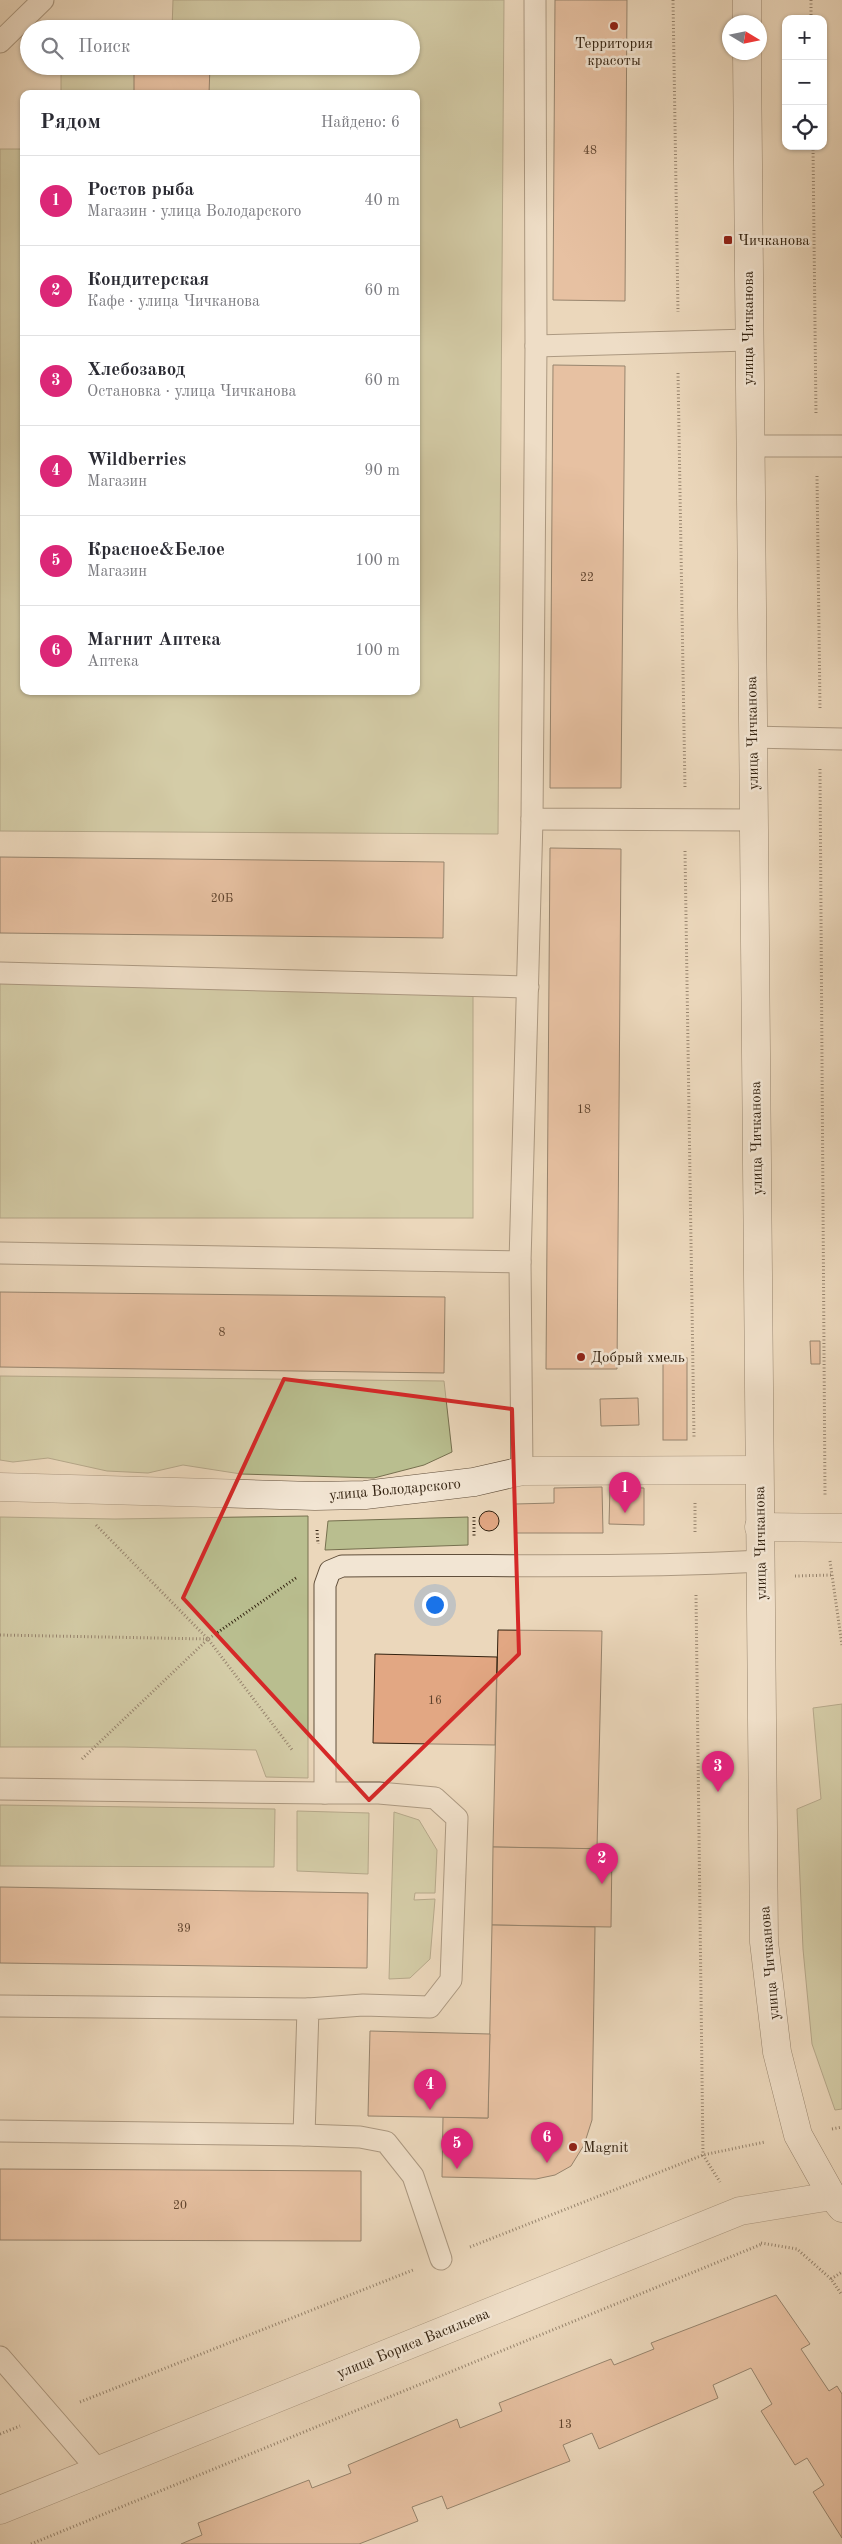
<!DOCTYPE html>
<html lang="ru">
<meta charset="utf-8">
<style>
:root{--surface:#fff;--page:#f2f2f3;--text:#2b2b33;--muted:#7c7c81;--line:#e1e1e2;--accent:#db2777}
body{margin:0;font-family:"Old Standard TT",serif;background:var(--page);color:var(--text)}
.controls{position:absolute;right:15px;top:15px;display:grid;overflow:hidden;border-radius:10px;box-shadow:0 1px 4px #0004}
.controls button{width:45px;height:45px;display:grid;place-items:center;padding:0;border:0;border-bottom:1px solid var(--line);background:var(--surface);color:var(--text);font:25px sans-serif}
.compass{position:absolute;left:722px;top:15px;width:45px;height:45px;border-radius:50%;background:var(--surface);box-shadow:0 1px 4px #0004;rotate:100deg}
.you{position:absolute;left:434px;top:1604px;width:18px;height:18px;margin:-12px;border:4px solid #fff;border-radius:50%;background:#1a73e8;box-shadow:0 0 0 8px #1a73e833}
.badge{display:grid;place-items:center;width:32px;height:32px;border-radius:50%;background:var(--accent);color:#fff;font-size:16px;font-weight:700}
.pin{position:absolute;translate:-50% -41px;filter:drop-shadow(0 1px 2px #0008)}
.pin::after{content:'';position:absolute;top:26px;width:18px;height:15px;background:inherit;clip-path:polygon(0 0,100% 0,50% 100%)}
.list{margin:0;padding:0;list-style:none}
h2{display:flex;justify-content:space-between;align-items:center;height:65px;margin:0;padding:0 20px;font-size:21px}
h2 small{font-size:16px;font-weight:400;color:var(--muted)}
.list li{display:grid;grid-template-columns:32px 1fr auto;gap:15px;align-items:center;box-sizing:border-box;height:90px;padding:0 20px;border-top:1px solid var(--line)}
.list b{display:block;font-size:19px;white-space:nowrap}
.list p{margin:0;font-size:16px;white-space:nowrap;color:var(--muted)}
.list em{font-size:16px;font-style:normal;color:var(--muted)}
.icon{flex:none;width:28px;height:28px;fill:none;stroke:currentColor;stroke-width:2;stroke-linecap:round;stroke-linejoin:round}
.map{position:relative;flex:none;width:842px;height:2544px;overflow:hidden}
.search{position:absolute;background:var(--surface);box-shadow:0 1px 4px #0004;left:20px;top:20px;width:400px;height:55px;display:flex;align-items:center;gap:12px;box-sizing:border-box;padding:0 18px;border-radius:28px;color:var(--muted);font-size:19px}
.panel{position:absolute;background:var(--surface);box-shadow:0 1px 4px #0004;left:20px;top:90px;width:400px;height:605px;border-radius:10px}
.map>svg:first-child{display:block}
.green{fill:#b9be8f;stroke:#76704f}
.building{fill:#e2a783;stroke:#32210f}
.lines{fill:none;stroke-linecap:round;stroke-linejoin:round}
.service-casing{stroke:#604e3a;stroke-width:23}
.minor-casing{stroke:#604e3a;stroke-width:29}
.tertiary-casing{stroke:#604e3a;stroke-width:29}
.secondary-casing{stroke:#32210f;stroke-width:29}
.path{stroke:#32210f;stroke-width:3;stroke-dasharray:1 2.5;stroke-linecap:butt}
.service{stroke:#f2e5d3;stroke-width:21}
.minor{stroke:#f2e5d3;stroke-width:28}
.tertiary{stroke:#f2e5d3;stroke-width:28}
.secondary{stroke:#f2e5d3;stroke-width:28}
.marked{fill:none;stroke:#d62828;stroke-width:4;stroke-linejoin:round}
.poi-dot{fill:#8f2418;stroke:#f2e5d3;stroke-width:2}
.labels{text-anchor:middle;stroke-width:5;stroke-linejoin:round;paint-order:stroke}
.number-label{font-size:12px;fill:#5e422c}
.poi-label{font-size:15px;fill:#32210f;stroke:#f2e5d3;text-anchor:start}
.street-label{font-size:15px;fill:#32210f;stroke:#f2e5d3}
</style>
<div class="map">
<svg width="842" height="2544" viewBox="0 0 842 2544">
<rect width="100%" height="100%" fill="#ebd7bb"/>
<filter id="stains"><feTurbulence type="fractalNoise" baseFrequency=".004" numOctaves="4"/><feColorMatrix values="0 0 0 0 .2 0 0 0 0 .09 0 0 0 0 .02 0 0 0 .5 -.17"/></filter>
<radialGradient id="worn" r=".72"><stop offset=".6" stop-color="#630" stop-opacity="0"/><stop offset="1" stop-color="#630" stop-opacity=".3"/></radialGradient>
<g class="green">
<polygon points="173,0 504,0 498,834 0,831 0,149 24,149 24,691 416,691 416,94 61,94 61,66 411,66 411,29 172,29"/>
<rect x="0" y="977" width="473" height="241"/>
<polygon points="0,1376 444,1381 452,1452 424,1465 374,1478 241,1474 183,1465 148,1473 107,1471 48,1458 13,1462 0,1460"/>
<polygon points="308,1516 308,1778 266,1777 256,1750 124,1747 0,1747 0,1517 115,1519"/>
<polygon points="468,1517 468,1545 325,1550 328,1521"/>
<polygon points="842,1704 842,2109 835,2110 812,2044 803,1949 797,1809 821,1799 813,1708"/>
<polygon points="0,1805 275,1809 274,1867 0,1866"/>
<polygon points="297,1811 369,1813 368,1874 297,1871"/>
<polygon points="394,1812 419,1820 437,1850 435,1893 415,1893 414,1900 435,1899 430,1959 410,1978 389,1979"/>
</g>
<g class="building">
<polygon points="555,0 627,0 625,301 553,300"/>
<polygon points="134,66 210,66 209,94 134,94"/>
<polygon points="553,365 625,366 621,788 550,788"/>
<polygon points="550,848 621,849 617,1369 546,1369"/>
<polygon points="0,857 444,862 443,938 0,933"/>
<polygon points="0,1292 445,1297 444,1373 0,1367"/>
<polygon points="810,1341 820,1341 820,1364 811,1364"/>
<rect x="663" y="1358" width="24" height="82"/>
<polygon points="638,1398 639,1425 601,1426 600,1399"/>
<polygon points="602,1487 603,1533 515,1533 515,1504 554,1503 554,1488"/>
<polygon points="610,1487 644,1488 644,1525 609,1524"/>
<circle cx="489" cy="1521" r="10"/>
<polygon points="498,1630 602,1631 597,1849 493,1847"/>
<polygon points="375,1654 497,1657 495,1745 373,1743"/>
<polygon points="493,1847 612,1849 611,1927 492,1925"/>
<polygon points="0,1887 368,1893 367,1968 0,1963"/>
<polygon points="492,1925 595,1927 592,2120 584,2145 571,2166 555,2175 536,2179 442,2177 443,2117 488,2118"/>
<polygon points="370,2031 490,2034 488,2118 368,2116"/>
<polygon points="0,2169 361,2171 361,2241 0,2240"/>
<polygon points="776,2295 810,2344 801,2349 829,2391 837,2386 842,2394 842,2538 813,2492 824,2485 807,2458 795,2465 761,2411 772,2404 751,2368 713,2385 718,2398 599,2449 592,2433 563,2445 570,2461 447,2509 442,2496 412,2507 418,2521 359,2544 181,2544 202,2535 198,2523 309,2480 312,2488 351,2473 348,2465 457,2419 460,2428 502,2411 499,2403 611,2359 614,2365 654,2349 651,2343"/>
</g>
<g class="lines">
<g class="service-casing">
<g id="service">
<polyline points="535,0 536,346 748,340"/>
<polyline points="0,42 43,0"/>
<polyline points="536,346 532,819 753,820"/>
<polyline points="749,446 842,446"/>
<polyline points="752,737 842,739"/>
<polyline points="0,973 528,987"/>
<polyline points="0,1253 520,1262 532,819"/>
<polyline points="520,1262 522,1471"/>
<polyline points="0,1789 325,1793"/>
<polyline points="0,2006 308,2009"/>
<path d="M 0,2131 L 304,2135 L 308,2009 L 363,2005 L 430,2007 L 451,1980 L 457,1818 L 435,1798 L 379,1793 L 325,1793 L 325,1585 L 330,1571 L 342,1566 C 481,1564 621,1569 761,1561"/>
<polyline points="304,2135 360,2137 386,2142 413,2176 441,2259"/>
<polyline points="0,2357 98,2470"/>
</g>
</g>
<g class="minor-casing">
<g id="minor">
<polyline points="0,1487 315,1496 365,1495 474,1482 522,1471 759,1470"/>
<polyline points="759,1527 842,1528"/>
</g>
</g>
<g class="tertiary-casing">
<polyline id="tertiary" points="0,2510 740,2211 832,2196"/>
</g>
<g class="secondary-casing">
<g id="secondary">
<polyline points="747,0 747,22"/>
<polyline points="747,52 764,1942 777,2052 798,2135 832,2196 842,2208"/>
</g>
</g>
<g class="path">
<polyline points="673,0 678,312"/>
<polyline points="811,0 811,19"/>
<polyline points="813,146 816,415"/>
<polyline points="678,373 685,789"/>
<polyline points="817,476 820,708"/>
<polyline points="820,769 825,1495"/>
<polyline points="685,851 694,1437"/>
<polyline points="695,1503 695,1534"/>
<polyline points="474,1517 474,1536"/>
<polyline points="96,1525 208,1639 293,1751"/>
<polyline points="317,1530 318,1544"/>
<polyline points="830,1561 842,1645"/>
<polyline points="795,1576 832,1575"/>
<polyline points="696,1595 703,2155 720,2182"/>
<polyline points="0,1635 208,1639"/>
<polyline points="82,1759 208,1639 296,1578"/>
<polyline points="832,2129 842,2127"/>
<polyline points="761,2243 797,2249 831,2279 842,2295"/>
<polyline points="470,2247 703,2155 765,2142"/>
<polyline points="831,2279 842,2272"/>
<polyline points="80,2402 413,2270"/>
<polyline points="0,2434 20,2426"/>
<polyline points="31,2544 762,2244"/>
</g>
<use href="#service" class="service"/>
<use href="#minor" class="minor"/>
<use href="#tertiary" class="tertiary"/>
<use href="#secondary" class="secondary"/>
</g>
<path d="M0 0H842V2544H0ZM 284,1379 L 512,1409 L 519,1654 L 369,1800 L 183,1598 Z" fill="#ebd7bb" fill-opacity=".55" fill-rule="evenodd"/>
<path class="marked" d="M 284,1379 L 512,1409 L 519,1654 L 369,1800 L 183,1598 Z"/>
<g class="poi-dot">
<circle cx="614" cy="26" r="5"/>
<rect x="723" y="235" width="10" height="10" rx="2.5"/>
<circle cx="581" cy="1357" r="5"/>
<circle cx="573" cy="2147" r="5"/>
</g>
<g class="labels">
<g class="number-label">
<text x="590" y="154">48</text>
<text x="587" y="581">22</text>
<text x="222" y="902">20Б</text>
<text x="584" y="1113">18</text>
<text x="222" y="1336">8</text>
<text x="435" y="1704">16</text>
<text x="184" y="1932">39</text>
<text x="180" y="2209">20</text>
<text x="565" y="2428">13</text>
</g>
<g class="poi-label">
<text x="614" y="48" text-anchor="middle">Территория<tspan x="614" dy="17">красоты</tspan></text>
<text x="738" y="245">Чичканова</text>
<text x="591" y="1362">Добрый хмель</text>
<text x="583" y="2152">Magnit</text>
</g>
<g class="street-label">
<text transform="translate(748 328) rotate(-90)" y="5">улица Чичканова</text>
<text transform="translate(752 733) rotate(-91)" y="5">улица Чичканова</text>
<text transform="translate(756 1138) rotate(-91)" y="5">улица Чичканова</text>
<text transform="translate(395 1489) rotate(-5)" y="5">улица Володарского</text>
<text transform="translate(760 1543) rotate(-91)" y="5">улица Чичканова</text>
<text transform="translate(769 1963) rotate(-95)" y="5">улица Чичканова</text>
<text transform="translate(413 2343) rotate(-22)" y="5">улица Бориса Васильева</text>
</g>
</g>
<rect width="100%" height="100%" filter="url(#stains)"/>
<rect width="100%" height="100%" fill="url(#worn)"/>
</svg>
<div class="controls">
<button>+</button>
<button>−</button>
<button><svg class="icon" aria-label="locate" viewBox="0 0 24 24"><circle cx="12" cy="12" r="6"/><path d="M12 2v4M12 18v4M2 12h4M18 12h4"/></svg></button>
</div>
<svg class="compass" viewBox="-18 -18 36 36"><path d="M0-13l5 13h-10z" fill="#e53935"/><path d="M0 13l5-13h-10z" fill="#7c7c81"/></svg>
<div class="you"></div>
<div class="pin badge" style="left:625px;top:1513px">1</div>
<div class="pin badge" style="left:602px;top:1884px">2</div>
<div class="pin badge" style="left:718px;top:1792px">3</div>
<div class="pin badge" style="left:430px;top:2110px">4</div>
<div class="pin badge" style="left:457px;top:2169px">5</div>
<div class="pin badge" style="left:547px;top:2163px">6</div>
<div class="search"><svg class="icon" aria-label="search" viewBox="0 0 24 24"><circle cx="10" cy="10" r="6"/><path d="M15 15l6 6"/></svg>Поиск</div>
<section class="panel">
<h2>Рядом<small>Найдено: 6</small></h2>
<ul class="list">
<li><span class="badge">1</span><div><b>Ростов рыба</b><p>Магазин · улица Володарского</p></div><em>40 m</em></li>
<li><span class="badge">2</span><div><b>Кондитерская</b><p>Кафе · улица Чичканова</p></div><em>60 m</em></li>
<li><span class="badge">3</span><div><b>Хлебозавод</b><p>Остановка · улица Чичканова</p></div><em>60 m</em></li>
<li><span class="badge">4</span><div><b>Wildberries</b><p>Магазин</p></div><em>90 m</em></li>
<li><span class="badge">5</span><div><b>Красное&amp;Белое</b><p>Магазин</p></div><em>100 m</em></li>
<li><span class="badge">6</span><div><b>Магнит Аптека</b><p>Аптека</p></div><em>100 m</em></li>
</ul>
</section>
</div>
